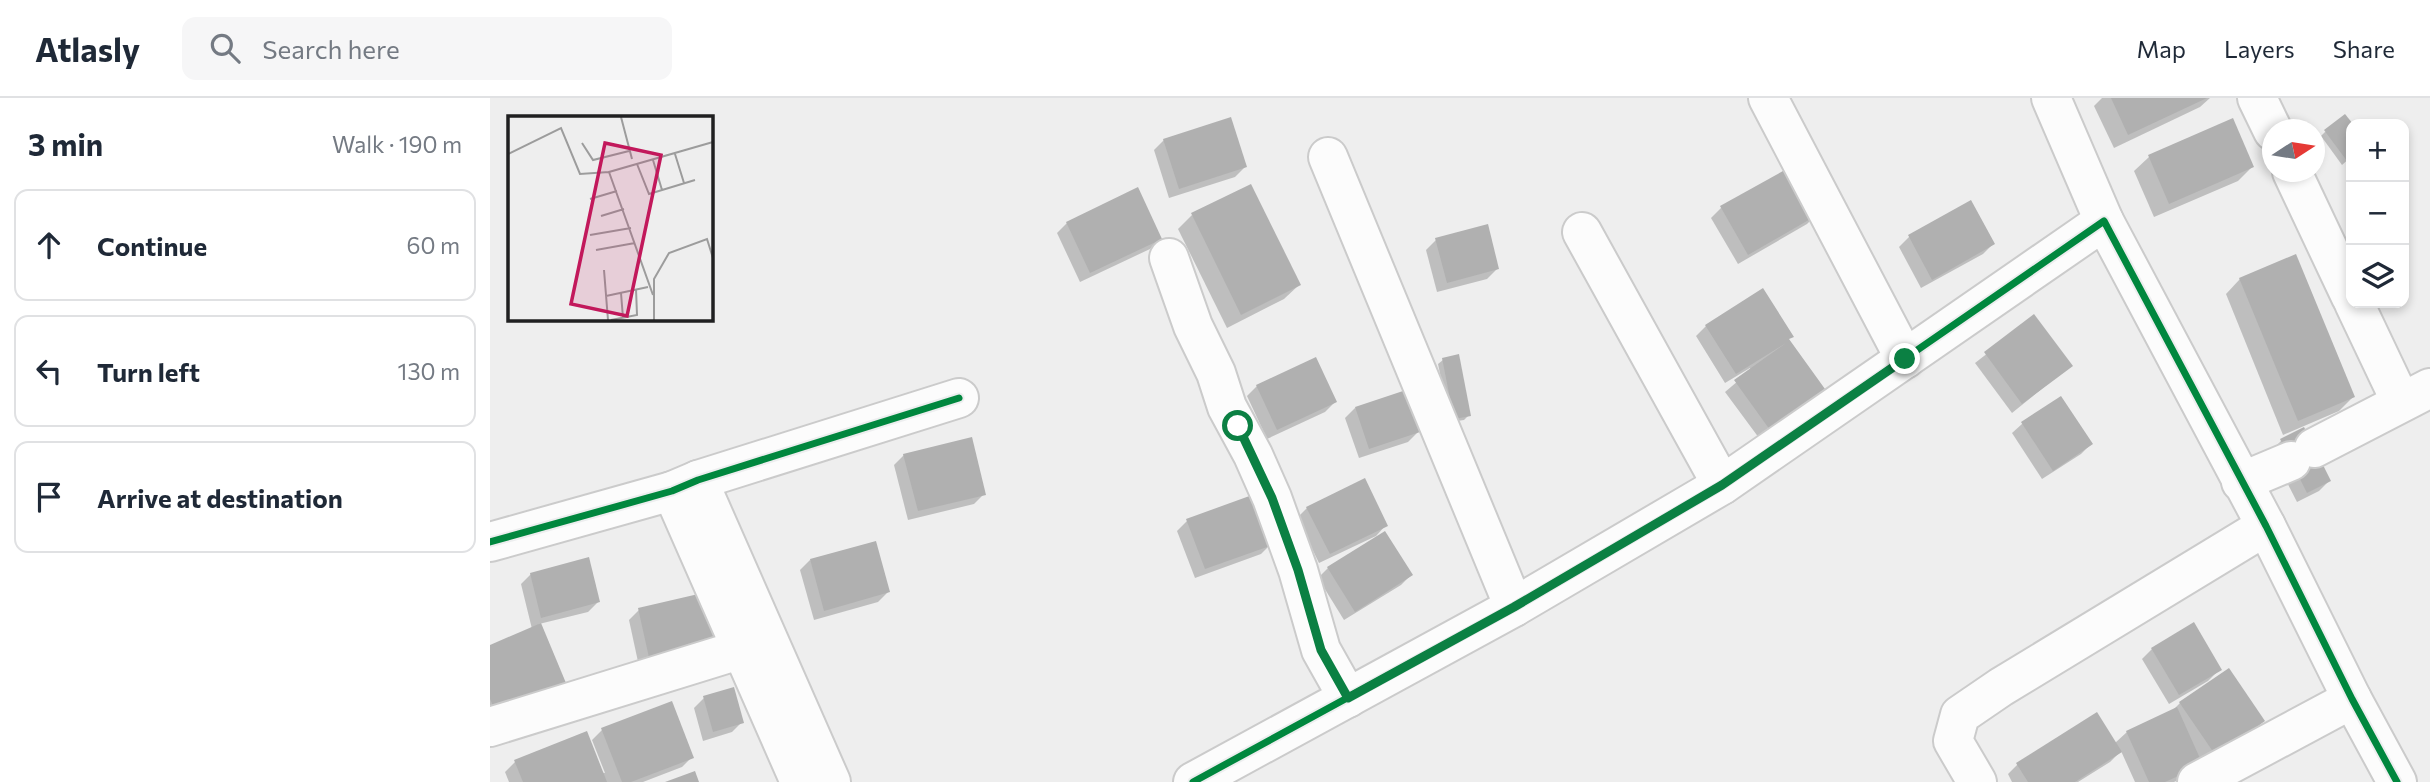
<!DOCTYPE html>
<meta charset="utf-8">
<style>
:root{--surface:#fff;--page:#f6f6f7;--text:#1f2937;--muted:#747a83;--line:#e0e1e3}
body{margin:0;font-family:Commissioner,sans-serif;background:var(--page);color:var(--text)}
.controls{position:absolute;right:21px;top:21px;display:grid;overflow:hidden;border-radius:14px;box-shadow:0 4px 10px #0003}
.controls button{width:63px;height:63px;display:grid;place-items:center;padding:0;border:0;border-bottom:2px solid var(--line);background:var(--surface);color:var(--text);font:35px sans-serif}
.compass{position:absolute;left:1772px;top:21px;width:63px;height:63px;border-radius:50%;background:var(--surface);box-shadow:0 4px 10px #0003;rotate:78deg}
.stop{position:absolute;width:21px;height:21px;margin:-16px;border:5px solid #0b8043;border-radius:50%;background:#fff}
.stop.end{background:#0b8043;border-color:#fff;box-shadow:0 2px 7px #0008}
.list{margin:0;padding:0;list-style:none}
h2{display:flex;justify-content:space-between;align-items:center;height:91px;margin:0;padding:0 28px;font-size:30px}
h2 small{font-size:23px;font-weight:400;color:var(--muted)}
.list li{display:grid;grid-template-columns:46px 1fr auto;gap:21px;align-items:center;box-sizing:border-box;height:112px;margin:0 14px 14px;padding:0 14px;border:2px solid var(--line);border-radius:14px}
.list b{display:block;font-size:26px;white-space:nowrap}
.list em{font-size:23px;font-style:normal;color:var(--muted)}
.icon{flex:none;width:38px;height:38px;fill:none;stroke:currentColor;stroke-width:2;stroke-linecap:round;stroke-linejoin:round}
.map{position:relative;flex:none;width:1940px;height:684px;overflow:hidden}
header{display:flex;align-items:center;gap:42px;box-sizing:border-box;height:98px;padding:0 35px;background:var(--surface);border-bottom:2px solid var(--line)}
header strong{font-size:33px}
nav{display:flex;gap:38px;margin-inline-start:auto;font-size:24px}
.search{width:490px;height:63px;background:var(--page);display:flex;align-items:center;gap:18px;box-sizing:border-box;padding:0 24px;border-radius:14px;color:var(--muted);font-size:26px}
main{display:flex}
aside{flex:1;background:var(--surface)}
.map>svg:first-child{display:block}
.shadow{fill:#0003}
.building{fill:#b0b0b0}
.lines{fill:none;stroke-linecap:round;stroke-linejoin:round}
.minor-casing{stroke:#cbcbcb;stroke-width:42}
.minor{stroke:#fcfcfc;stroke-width:38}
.cycleway-casing{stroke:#edeeef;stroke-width:11}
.cycleway{stroke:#00873e;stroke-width:7}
.route{stroke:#0b8043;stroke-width:9}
.inset-road{fill:none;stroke:#9c9c9c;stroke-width:2}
.view{fill:#c2185b;fill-opacity:0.15;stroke:#c2185b;stroke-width:3.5}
.inset-edge{fill:none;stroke:#202021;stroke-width:3.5}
</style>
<header>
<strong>Atlasly</strong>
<div class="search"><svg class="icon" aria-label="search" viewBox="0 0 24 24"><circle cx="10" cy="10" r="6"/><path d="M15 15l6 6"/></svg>Search here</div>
<nav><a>Map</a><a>Layers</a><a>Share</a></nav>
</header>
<main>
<aside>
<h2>3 min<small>Walk · 190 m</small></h2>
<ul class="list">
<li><svg class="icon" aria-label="ahead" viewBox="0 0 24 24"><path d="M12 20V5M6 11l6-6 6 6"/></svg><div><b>Continue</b></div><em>60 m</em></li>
<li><svg class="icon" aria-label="left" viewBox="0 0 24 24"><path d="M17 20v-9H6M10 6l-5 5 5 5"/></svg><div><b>Turn left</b></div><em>130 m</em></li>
<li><svg class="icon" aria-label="arrive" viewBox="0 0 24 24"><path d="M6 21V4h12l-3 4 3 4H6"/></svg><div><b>Arrive at destination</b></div></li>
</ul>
</aside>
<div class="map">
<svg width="1940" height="684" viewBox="0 0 1940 684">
<rect width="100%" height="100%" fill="#eee"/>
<g class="shadow">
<polygon points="1612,0 1720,0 1710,9 1624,50 1604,8"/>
<polygon points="1742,23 1762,69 1748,83 1664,119 1644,73 1659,59"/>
<polygon points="1861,27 1861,59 1852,67 1831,38 1835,34"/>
<polygon points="674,42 755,69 745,79 679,100 664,52"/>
<polygon points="1480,104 1503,146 1493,156 1431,190 1409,149 1419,139"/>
<polygon points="1231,110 1327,116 1317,126 1248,166 1221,120"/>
<polygon points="702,117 809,187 794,201 737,230 688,131"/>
<polygon points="577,125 670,141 660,151 590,184 567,135"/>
<polygon points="946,142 1007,171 997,181 947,194 936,152"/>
<polygon points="1750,181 1863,299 1849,313 1793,337 1736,196"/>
<polygon points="1544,219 1580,268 1522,315 1485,265"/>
<polygon points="1216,228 1298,242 1333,291 1323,301 1269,340 1235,294 1261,272 1260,270 1235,285 1206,238"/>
<polygon points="953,262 979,317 974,322 960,324 948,266"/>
<polygon points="767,288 845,304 835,314 777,341 757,298"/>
<polygon points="1570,300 1601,346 1591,356 1552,381 1522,335 1532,326"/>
<polygon points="865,310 928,334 918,344 869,360 855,320"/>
<polygon points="1813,332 1839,383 1829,393 1807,404 1781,353 1791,343"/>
<polygon points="414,357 494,396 484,406 418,422 404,367"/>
<polygon points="817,410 896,427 886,438 829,465 807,420"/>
<polygon points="697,423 781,446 771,456 705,480 687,433"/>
<polygon points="320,462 398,494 388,504 324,522 310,472"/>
<polygon points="838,470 921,477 911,487 854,522 828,480"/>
<polygon points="41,476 108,504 98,514 49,526 0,625 0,549 42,531 31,486"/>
<polygon points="216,496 150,573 139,522 149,512"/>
<polygon points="1662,551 1730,571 1718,583 1679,606 1652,561"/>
<polygon points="214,600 252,624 242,634 213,643 204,610"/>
<polygon points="1690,605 1773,623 1763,633 1701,676 1684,684 1645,684 1631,653 1620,664 1588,684 1522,684 1518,676 1528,666 1625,645 1637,634 1683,612"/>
<polygon points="112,632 202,659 192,669 153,684 19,684 15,674 25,664 115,675 102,642"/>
</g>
<g class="building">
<polygon points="1621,0 1717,0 1638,37"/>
<polygon points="1855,16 1863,26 1861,60 1857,63 1834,32"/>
<polygon points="741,19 757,69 689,91 673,41"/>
<polygon points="1743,20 1764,69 1679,106 1658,57"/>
<polygon points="1302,68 1329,116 1258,157 1230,108"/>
<polygon points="761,86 811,187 751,217 701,115"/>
<polygon points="648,89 672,141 600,175 576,124"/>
<polygon points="1481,102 1505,146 1442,182 1418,137"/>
<polygon points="998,126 1009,171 957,185 945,140"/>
<polygon points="1806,156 1865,299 1808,323 1749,180"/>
<polygon points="1273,190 1304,239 1299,241 1335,291 1280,332 1244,282 1296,245 1246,276 1215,227"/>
<polygon points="1544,216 1583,268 1532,306 1494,254"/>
<polygon points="969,256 981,318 964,321 952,260"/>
<polygon points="826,259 847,304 787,332 766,287"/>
<polygon points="916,292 930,334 879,351 865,309"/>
<polygon points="1571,298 1603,346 1563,373 1531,324"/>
<polygon points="1814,329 1841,383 1817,395 1790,341"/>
<polygon points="482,339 496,397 428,413 413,356"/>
<polygon points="875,380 898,428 840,456 816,409"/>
<polygon points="765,396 783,447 715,471 696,421"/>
<polygon points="895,433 923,477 865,514 837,469"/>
<polygon points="386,443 400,494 334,513 320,461"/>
<polygon points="99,459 110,504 51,520 40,475"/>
<polygon points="217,494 230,547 160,564 148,510"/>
<polygon points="1704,524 1732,572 1689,597 1661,550"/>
<polygon points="51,525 76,585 6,615 0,601 0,547"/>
<polygon points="1739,570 1775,623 1726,658 1689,604"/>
<polygon points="244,589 254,625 223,634 213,598"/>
<polygon points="182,603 204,660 141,684 132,684 111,630"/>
<polygon points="1687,609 1713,667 1675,684 1659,684 1636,633"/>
<polygon points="1607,614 1632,654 1585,684 1538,684 1526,665"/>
<polygon points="97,633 117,684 33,684 24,662"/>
<polygon points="205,673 209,684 175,684"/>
</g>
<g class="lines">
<g class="minor-casing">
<g id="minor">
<polyline points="1278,0 1415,261"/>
<polyline points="1561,0 1614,123"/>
<polyline points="1767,0 1783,33"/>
<polyline points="838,59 1024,509"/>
<polyline points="1802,74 1861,199"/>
<polyline points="1092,134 1232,387"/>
<polyline points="679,160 703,228 726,275 737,309 763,357 782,400 808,472 831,552 858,600"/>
<polyline points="1864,205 1911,304"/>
<polyline points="1824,350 1940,290"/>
<polyline points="208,382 341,684"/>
<polyline points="1751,384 1801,363"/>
<polyline points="182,393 310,684"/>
<polyline points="0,444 182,393 208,382 469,300"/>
<polyline points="0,629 252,551"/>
<polyline points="703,684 1024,509 1232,387 1614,123 1776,428 1862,601 1907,684"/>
<polyline points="1487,684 1463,643 1470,617 1511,589 1776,428"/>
<polyline points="1707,684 1862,601"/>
</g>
</g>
<use href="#minor" class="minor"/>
<g class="cycleway-casing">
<g id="cycleway">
<polyline points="0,444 182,393 208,382 469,300"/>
<polyline points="703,684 1024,509 1232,387 1614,123 1776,428 1862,601 1907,684"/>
</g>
</g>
<use href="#cycleway" class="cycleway"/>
</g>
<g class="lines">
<polyline class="route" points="748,328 782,400 808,472 831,552 858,600 1024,509 1232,387 1415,261"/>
</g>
<g transform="translate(18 18)">
<rect width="205" height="205" fill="#eee"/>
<path class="inset-road" d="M 113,1 L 124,43M 74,27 L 85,44 L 121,35M 0,38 L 53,12 L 72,58 L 101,56M 167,38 L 176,67M 145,44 L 154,74M 129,48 L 141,78 L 187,64M 82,83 L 109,75M 93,100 L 116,93M 82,119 L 123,112M 88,134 L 127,127M 96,154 L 100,204M 113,177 L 115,202M 145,179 L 101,56 L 205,26M 98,180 L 140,171M 103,204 L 129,199 L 128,173M 146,204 L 146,163 L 161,137 L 199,123 L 205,142"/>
<path class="view" d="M 97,27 L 153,39 L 119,200 L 63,188 Z"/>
<rect width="205" height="205" class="inset-edge"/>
</g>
</svg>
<div class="controls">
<button>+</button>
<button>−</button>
<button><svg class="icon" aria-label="layers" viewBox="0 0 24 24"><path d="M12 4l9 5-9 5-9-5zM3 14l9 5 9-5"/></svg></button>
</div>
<svg class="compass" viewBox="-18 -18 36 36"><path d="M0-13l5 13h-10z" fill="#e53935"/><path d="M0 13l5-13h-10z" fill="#747a83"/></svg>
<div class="stop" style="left:748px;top:328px"></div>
<div class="stop end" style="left:1415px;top:261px"></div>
</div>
</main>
